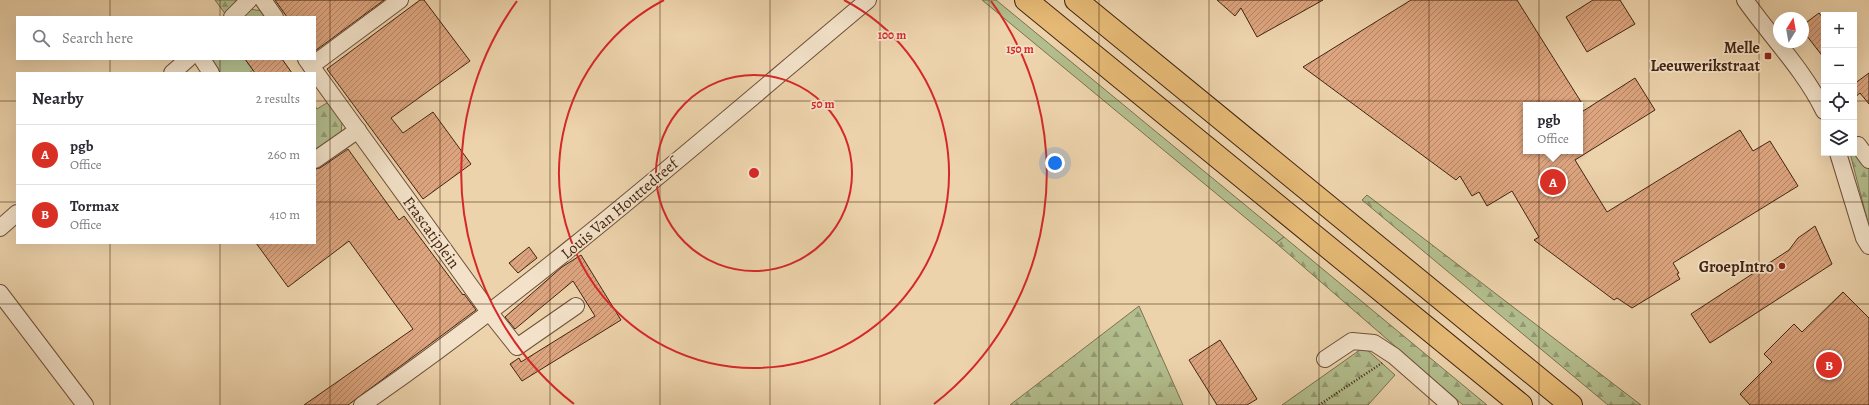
<!DOCTYPE html>
<meta charset="utf-8">
<style>
:root{--surface:#fff;--page:#f2f2f3;--text:#2b2b33;--muted:#7c7c81;--line:#e1e1e2;--accent:#d93025}
body{margin:0;font-family:Alegreya,serif;background:var(--page);color:var(--text)}
.controls{position:absolute;right:12px;top:12px;display:grid;overflow:hidden;border-radius:0px;box-shadow:0 4px 16px #0002}
.controls button{width:36px;height:36px;display:grid;place-items:center;padding:0;border:0;border-bottom:1px solid var(--line);background:var(--surface);color:var(--text);font:20px sans-serif}
.compass{position:absolute;left:1773px;top:12px;width:36px;height:36px;border-radius:50%;background:var(--surface);box-shadow:0 4px 16px #0002;rotate:11deg}
.you{position:absolute;left:1055px;top:163px;width:14px;height:14px;margin:-10px;border:3px solid #fff;border-radius:50%;background:#1a73e8;box-shadow:0 0 0 6px #1a73e833}
.badge{display:grid;place-items:center;width:26px;height:26px;border-radius:50%;background:var(--accent);color:#fff;font-size:13px;font-weight:700}
.pin{position:absolute;translate:-50% -50%;border:2px solid #fff;box-shadow:0 1px 4px #0006}
.popup{position:absolute;left:1523px;top:102px;width:60px;height:52px;box-sizing:border-box;display:grid;place-content:center;border-radius:0px;background:var(--surface);filter:drop-shadow(0 1px 3px #0005);font-size:13px;white-space:nowrap;color:var(--muted)}
.popup b{font-size:15px;color:var(--text)}
.popup::after{content:'';position:absolute;left:50%;top:100%;margin-left:-8px;border:8px solid transparent;border-top-color:var(--surface)}
.list{margin:0;padding:0;list-style:none}
h2{display:flex;justify-content:space-between;align-items:center;height:52px;margin:0;padding:0 16px;font-size:17px}
h2 small{font-size:13px;font-weight:400;color:var(--muted)}
.list li{display:grid;grid-template-columns:26px 1fr auto;gap:12px;align-items:center;box-sizing:border-box;height:60px;padding:0 16px;border-top:1px solid var(--line)}
.list b{display:block;font-size:15px;white-space:nowrap}
.list p{margin:0;font-size:13px;white-space:nowrap;color:var(--muted)}
.list em{font-size:13px;font-style:normal;color:var(--muted)}
.icon{flex:none;width:22px;height:22px;fill:none;stroke:currentColor;stroke-width:2;stroke-linecap:round;stroke-linejoin:round}
.map{position:relative;flex:none;width:1869px;height:405px;overflow:hidden}
.search{position:absolute;background:var(--surface);box-shadow:0 4px 16px #0002;left:16px;top:16px;width:300px;height:44px;display:flex;align-items:center;gap:10px;box-sizing:border-box;padding:0 14px;border-radius:0px;color:var(--muted);font-size:15px}
.panel{position:absolute;background:var(--surface);box-shadow:0 4px 16px #0002;left:16px;top:72px;width:300px;height:172px;border-radius:0px}
.map>svg:first-child{display:block}
.green{fill:#b3be8e;stroke:#7b7150}
.forest{fill:url(#forest-firs);stroke:#7b7150}
.building{fill:url(#building-hatch);stroke:#432411}
.lines{fill:none;stroke-linecap:round;stroke-linejoin:round}
.minor-casing{stroke:#6e5038;stroke-width:18}
.highway-casing{stroke:#432411;stroke-width:24}
.path{stroke:#432411;stroke-width:2.5;stroke-dasharray:1 2;stroke-linecap:butt}
.minor{stroke:#f3e2c9;stroke-width:16}
.highway{stroke:#e6ba76;stroke-width:22}
.grid{fill:none;stroke:#432411;stroke-width:1;stroke-opacity:0.55}
.ring{fill:none;stroke:#d62828;stroke-width:2}
.poi-dot{fill:#8f2418;stroke:#f3e2c9;stroke-width:1.5}
.labels{text-anchor:middle;stroke-width:3.5;stroke-linejoin:round;paint-order:stroke}
.poi-label{font-size:16px;font-weight:bold;fill:#432411;stroke:#f3e2c9;text-anchor:end}
.street-label{font-size:16px;fill:#432411;stroke:#f3e2c9}
.centre{fill:#d62828;stroke:#f3e2c9;stroke-width:2}
.ring-label{font-size:12px;text-anchor:middle;font-weight:bold;fill:#d62828;stroke:#f3e2c9;stroke-width:3.5;stroke-linejoin:round;paint-order:stroke}
</style>
<div class="map">
<svg width="1869" height="405" viewBox="0 0 1869 405">
<defs>
<pattern id="forest-firs" width="22" height="20" patternUnits="userSpaceOnUse"><rect width="22" height="20" fill="#b3be8e"/><path d="M5 1l3.5 6h-7zM16 11l3.5 6h-7z" fill="#939a73"/></pattern>
<pattern id="building-hatch" width="6" height="6" patternUnits="userSpaceOnUse"><rect width="6" height="6" fill="#dda57f"/><path d="M-1 1l2-2M0 6l6-6M5 7l2-2" fill="none" stroke="#b58667"/></pattern>
</defs>
<rect width="100%" height="100%" fill="#edd3ac"/>
<filter id="stains"><feTurbulence type="fractalNoise" baseFrequency=".005" numOctaves="4"/><feColorMatrix values="0 0 0 0 .2 0 0 0 0 .09 0 0 0 0 .02 0 0 0 .5 -.17"/></filter>
<radialGradient id="worn" r=".72"><stop offset=".6" stop-color="#630" stop-opacity="0"/><stop offset="1" stop-color="#630" stop-opacity=".3"/></radialGradient>
<g class="green">
<polygon points="982,0 996,0 1284,237 1276,243"/>
<polygon points="249,9 263,11 267,17 240,17"/>
<polygon points="208,59 245,59 253,70 249,73 218,73"/>
</g>
<g class="forest">
<polygon points="215,0 236,0 236,2 226,15"/>
<polygon points="330,101 342,121 341,136 315,153 315,106 317,109"/>
<polygon points="1855,147 1869,168 1869,227 1850,153 1854,153"/>
<polygon points="1367,195 1641,405 1608,405 1362,200"/>
<polygon points="1284,237 1487,405 1463,405 1276,243"/>
<polygon points="1139,306 1183,405 1010,405"/>
<polygon points="1364,347 1395,375 1368,405 1282,405"/>
</g>
<g class="building">
<polygon points="275,0 384,0 315,51 315,17 287,17"/>
<polygon points="420,0 424,0 470,61 391,118 403,133 433,112 471,164 423,199 327,69"/>
<polygon points="1217,0 1323,0 1257,37 1241,8 1235,16"/>
<polygon points="1411,0 1517,0 1583,105 1526,105 1526,151 1580,151 1580,113 1635,78 1655,110 1575,160 1607,212 1740,130 1753,151 1770,141 1798,186 1673,263 1679,273 1677,274 1680,279 1632,308 1617,298 1614,300 1534,240 1539,237 1512,191 1487,206 1479,192 1472,196 1460,176 1456,180 1303,67"/>
<polygon points="1593,0 1620,0 1635,24 1587,52 1566,17"/>
<polygon points="1819,13 1824,19 1824,58 1803,31 1803,25"/>
<polygon points="245,59 282,59 292,73 255,73"/>
<polygon points="1869,73 1869,104 1860,93 1854,98 1854,84"/>
<polygon points="348,149 399,220 404,216 463,295 464,294 476,310 348,405 304,405 413,329 349,241 288,287 256,243 315,243 315,169 320,168"/>
<polygon points="1815,226 1832,264 1710,343 1691,314 1789,250 1798,238"/>
<polygon points="529,247 537,258 518,273 509,263"/>
<polygon points="581,255 621,320 522,381 510,364 519,358 521,362 595,316 573,281 515,329 505,317 562,267"/>
<polygon points="1843,292 1869,318 1869,405 1750,405 1740,394 1772,362 1764,354 1794,324 1802,332"/>
<polygon points="1220,340 1257,399 1247,405 1217,405 1189,360"/>
</g>
<g class="lines">
<g class="minor-casing">
<g id="minor">
<polyline points="263,0 275,17"/>
<path d="M 1745,0 C 1771,37 1804,70 1824,111"/>
<polyline points="232,17 249,0"/>
<polyline points="202,59 211,73"/>
<polyline points="306,59 490,313 517,347 576,306"/>
<polyline points="311,66 400,0"/>
<polyline points="172,73 188,59"/>
<polyline points="1858,145 1869,160"/>
<polyline points="1838,153 1864,238 1869,246"/>
<polyline points="315,160 358,130"/>
<polyline points="0,228 17,213"/>
<polyline points="0,293 85,405"/>
<polyline points="1325,359 1352,341 1374,343 1394,356 1450,405"/>
<path d="M 362,405 C 540,282 702,139 868,0"/>
</g>
</g>
<g class="highway-casing">
<g id="highway">
<polyline points="1026,0 1521,405"/>
<polyline points="1076,0 1571,405"/>
</g>
</g>
<polyline class="path" points="1319,405 1382,363"/>
<use href="#minor" class="minor"/>
<use href="#highway" class="highway"/>
</g>
<path class="grid" d="M 110,0 L 110,17M 220,0 L 220,17M 330,0 L 330,405M 440,0 L 440,405M 550,0 L 550,405M 660,0 L 660,405M 770,0 L 770,405M 880,0 L 880,405M 989,0 L 989,405M 1099,0 L 1099,405M 1209,0 L 1209,405M 1319,0 L 1319,405M 1429,0 L 1429,405M 1539,0 L 1539,405M 1649,0 L 1649,405M 1759,0 L 1759,405M 110,59 L 110,73M 220,59 L 220,73M 0,101 L 17,101M 315,101 L 1824,101M 1854,101 L 1869,101M 0,202 L 17,202M 315,202 L 1869,202M 110,243 L 110,405M 220,243 L 220,405M 0,304 L 1869,304"/>
<g class="ring">
<circle cx="754" cy="173" r="98"/>
<path d="M844 0A195 195 0 1 1 664 0"/>
<path d="M574 404A293 293 0 0 1 517 1M991 1A293 293 0 0 1 934 404"/>
</g>
<g class="poi-dot">
<rect x="1764" y="52" width="8" height="8" rx="2"/>
<circle cx="1782" cy="266" r="4"/>
</g>
<g class="labels">
<g class="poi-label">
<text x="1760" y="53">Melle<tspan x="1760" dy="18">Leeuwerikstraat</tspan></text>
<text x="1774" y="272">GroepIntro</text>
</g>
<g class="street-label">
<text transform="translate(619 208) rotate(-40)" y="6">Louis Van Houttedreef</text>
<text transform="translate(432 232) rotate(54)" y="6">Frascatiplein</text>
</g>
</g>
<circle cx="754" cy="173" r="6" class="centre"/>
<g class="ring-label">
<text x="892" y="39">100 m</text>
<text x="1020" y="53">150 m</text>
<text x="823" y="108">50 m</text>
</g>
<rect width="100%" height="100%" filter="url(#stains)"/>
<rect width="100%" height="100%" fill="url(#worn)"/>
</svg>
<div class="controls">
<button>+</button>
<button>−</button>
<button><svg class="icon" aria-label="locate" viewBox="0 0 24 24"><circle cx="12" cy="12" r="6"/><path d="M12 2v4M12 18v4M2 12h4M18 12h4"/></svg></button>
<button><svg class="icon" aria-label="layers" viewBox="0 0 24 24"><path d="M12 4l9 5-9 5-9-5zM3 14l9 5 9-5"/></svg></button>
</div>
<svg class="compass" viewBox="-18 -18 36 36"><path d="M0-13l5 13h-10z" fill="#e53935"/><path d="M0 13l5-13h-10z" fill="#7c7c81"/></svg>
<div class="you"></div>
<div class="pin badge" style="left:1553px;top:182px">A</div>
<div class="popup"><b>pgb</b>Office</div>
<div class="pin badge" style="left:1829px;top:365px">B</div>
<div class="search"><svg class="icon" aria-label="search" viewBox="0 0 24 24"><circle cx="10" cy="10" r="6"/><path d="M15 15l6 6"/></svg>Search here</div>
<section class="panel">
<h2>Nearby<small>2 results</small></h2>
<ul class="list">
<li><span class="badge">A</span><div><b>pgb</b><p>Office</p></div><em>260 m</em></li>
<li><span class="badge">B</span><div><b>Tormax</b><p>Office</p></div><em>410 m</em></li>
</ul>
</section>
</div>
